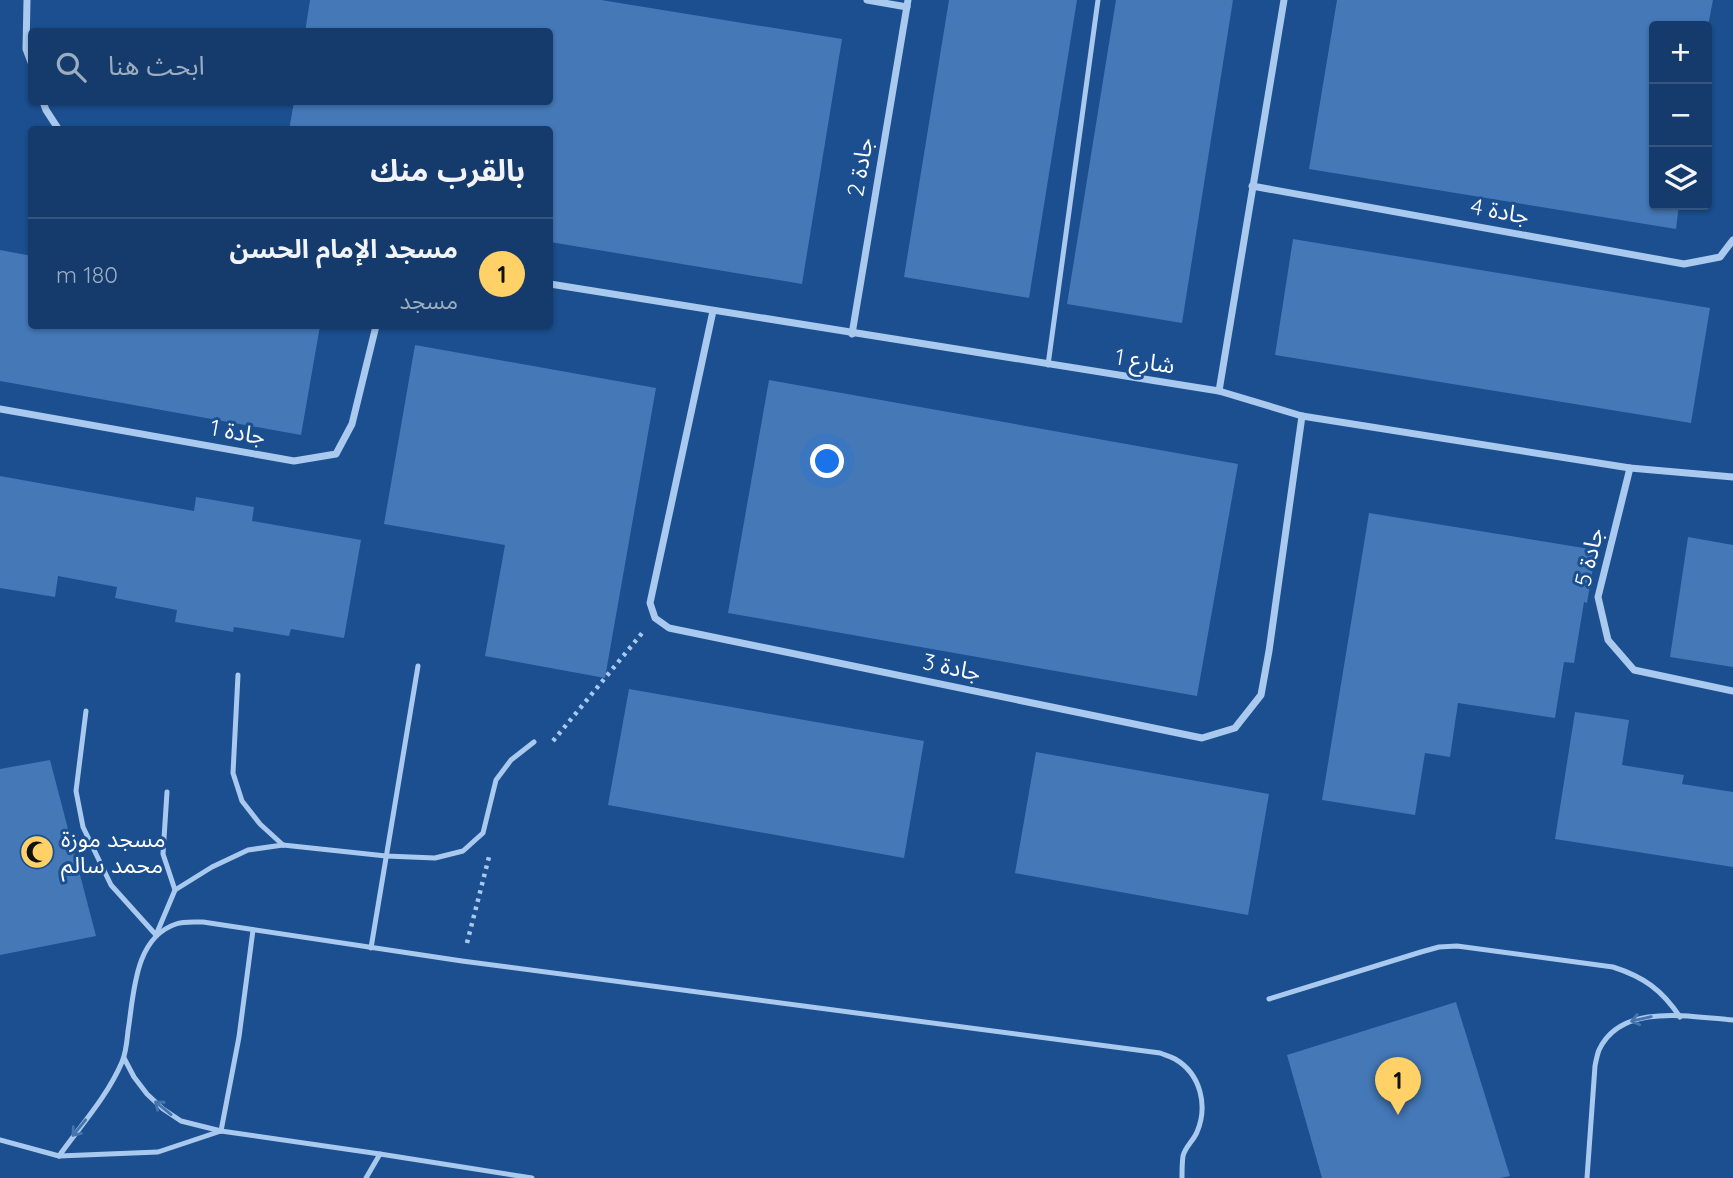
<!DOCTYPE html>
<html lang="ar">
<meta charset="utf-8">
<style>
:root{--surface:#143b6b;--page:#214673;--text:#f1f3f6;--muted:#9dadc1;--line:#33557e;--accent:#ffd166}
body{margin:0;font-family:Quicksand,"Noto Sans Arabic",sans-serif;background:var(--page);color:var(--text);direction:rtl}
.controls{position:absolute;right:21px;top:21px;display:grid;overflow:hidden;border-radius:7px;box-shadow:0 2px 5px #0004}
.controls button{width:63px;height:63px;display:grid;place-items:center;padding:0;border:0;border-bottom:2px solid var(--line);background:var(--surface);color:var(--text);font:35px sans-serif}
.you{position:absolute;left:828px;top:462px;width:24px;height:24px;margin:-18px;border:5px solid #fff;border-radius:50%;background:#1a73e8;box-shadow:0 0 0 10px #1a73e833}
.badge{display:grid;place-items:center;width:46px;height:46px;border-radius:50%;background:var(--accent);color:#111;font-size:23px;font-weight:700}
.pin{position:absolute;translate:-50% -58px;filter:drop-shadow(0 2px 4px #0008)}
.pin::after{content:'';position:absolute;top:37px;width:24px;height:21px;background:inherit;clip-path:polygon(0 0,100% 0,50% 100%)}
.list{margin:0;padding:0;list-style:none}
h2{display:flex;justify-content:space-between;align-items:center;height:91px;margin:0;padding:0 28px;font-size:30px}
h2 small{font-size:23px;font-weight:400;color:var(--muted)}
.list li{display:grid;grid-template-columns:46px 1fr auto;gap:21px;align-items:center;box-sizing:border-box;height:112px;padding:0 28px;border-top:2px solid var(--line)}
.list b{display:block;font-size:26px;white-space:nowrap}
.list p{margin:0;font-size:23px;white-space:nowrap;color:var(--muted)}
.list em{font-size:23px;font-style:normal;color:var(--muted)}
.icon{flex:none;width:38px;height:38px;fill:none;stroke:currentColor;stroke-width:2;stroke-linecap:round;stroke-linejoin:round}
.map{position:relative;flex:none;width:1733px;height:1178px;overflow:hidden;direction:ltr}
.search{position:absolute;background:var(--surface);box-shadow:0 2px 5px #0004;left:28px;top:28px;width:525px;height:77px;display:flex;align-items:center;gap:18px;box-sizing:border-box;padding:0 24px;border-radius:7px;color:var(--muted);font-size:26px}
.panel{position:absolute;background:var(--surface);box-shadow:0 2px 5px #0004;left:28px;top:126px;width:525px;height:203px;border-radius:7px;direction:rtl}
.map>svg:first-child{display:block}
.building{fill:#4478b7}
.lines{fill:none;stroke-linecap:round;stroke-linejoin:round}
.path{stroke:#a9c9ee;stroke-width:4.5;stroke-dasharray:3.5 5;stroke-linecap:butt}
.lane{stroke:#a9c9ee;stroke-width:5}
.street{stroke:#a9c9ee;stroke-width:7}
.oneway{stroke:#4674ac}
.labels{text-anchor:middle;stroke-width:6;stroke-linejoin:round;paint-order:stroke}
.street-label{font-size:23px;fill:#fff;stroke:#1b4f8f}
.poi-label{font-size:23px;fill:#fff;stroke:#1b4f8f;text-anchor:start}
</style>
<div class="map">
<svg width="1733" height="1178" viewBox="0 0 1733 1178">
<rect width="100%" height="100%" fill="#1b4f8f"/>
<g class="building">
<polygon points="310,0 601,0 842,39 802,284 550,242 550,130 289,130 294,102 550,102 550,32 305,32"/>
<polygon points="949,0 1077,0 1029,298 904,277"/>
<polygon points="1116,0 1233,0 1182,323 1067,304"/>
<polygon points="1337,0 1713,0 1708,26 1654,26 1654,205 1679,205 1676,229 1309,169"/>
<polygon points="1293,239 1710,308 1691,423 1275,355"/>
<polygon points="0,250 32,256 32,326 320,326 301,435 0,381"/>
<polygon points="415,345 656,388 605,678 485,656 505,545 384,524"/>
<polygon points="769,380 1238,464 1197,696 728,613"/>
<polygon points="0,476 194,511 196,497 254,507 252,521 361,540 344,638 291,629 289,636 234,627 233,632 175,622 177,610 115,598 117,587 58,576 55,597 0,588"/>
<polygon points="1369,513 1596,550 1587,603 1584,602 1574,663 1564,662 1555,718 1458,703 1450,757 1425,753 1415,815 1322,800"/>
<polygon points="1688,537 1733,545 1733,667 1670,657"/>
<polygon points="629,689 924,741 904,858 608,805"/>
<polygon points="1575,712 1629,720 1622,765 1684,775 1682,784 1733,792 1733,867 1555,839"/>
<polygon points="1036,752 1269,794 1248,915 1015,873"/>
<polygon points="50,760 96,936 0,955 0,769"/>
<polygon points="1456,1002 1510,1176 1500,1178 1322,1178 1287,1055"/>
</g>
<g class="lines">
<g class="path">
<polyline points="553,741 643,632"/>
<polyline points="467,943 490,853"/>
</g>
<g class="lane">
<polyline points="1048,365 1098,0"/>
<polyline points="238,675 233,773 242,801 260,824 283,845"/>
<polyline points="86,711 76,791 83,827 111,885 156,935 175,890 212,867 248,850 283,845 386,856 435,858 463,851 483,833 496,780 511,760 534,742"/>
<polyline points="167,792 163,854 175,890"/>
<polyline points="371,948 418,666"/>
<path d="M 1269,999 L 1421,952 L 1439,947 L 1457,946 L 1613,967 C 1644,977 1662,990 1680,1017"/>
<polyline points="124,1058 134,1077 147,1094 163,1109 181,1121 221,1131 380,1154 532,1178"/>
<polyline points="221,1131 239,1037 253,930"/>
<polyline points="0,1140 59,1156 158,1152 221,1131"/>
<path d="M 59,1156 C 81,1125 107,1097 122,1062 C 126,1053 127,1041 128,1031 C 134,994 134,938 176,924 C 184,921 194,922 203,922 L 462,961 L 1160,1053 C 1165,1055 1170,1056 1175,1059 C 1201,1074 1208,1106 1197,1132 C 1194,1140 1185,1147 1183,1156 C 1182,1163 1182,1171 1182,1178"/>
<polyline points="366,1178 380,1154"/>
<path d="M 1587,1178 L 1595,1066 C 1596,1061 1597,1055 1599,1050 C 1621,1002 1691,1017 1733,1020"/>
</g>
<g class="street">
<polyline points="27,0 26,49 32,65"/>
<polyline points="867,0 907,7"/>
<polyline points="43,102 46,110 59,130"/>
<polyline points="1252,186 1684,264 1720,257 1733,240"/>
<polyline points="550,284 1219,391 1302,416 1630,468 1733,477"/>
<polyline points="713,311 650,603 655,618 669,628 1202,738 1235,728 1261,695 1269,651 1302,416"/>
<polyline points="852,334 908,0"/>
<polyline points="1219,391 1284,0"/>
<polyline points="0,409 294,461 336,454 352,424 376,326"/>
<polyline points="1630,468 1598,597 1608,640 1634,670 1733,691"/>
</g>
</g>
<defs><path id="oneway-shaft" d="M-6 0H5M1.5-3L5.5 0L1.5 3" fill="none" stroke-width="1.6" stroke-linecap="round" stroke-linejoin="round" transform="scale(1.75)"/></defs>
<g class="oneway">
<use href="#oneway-shaft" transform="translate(1641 1019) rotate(167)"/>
<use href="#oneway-shaft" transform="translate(163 1108) rotate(-141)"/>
<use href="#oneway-shaft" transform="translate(79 1128) rotate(129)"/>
</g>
<defs>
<g id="mosque-disc" transform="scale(1.75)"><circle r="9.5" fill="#ffd166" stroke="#1b4f8f"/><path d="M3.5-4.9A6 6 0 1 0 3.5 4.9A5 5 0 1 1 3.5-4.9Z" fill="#111"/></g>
</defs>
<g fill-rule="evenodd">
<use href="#mosque-disc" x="37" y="852"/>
</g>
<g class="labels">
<g class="street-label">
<text transform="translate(860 167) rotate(-80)" y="8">جادة 2</text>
<text transform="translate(1500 211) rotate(10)" y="8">جادة 4</text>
<text transform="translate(1145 361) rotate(9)" y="8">شارع 1</text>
<text transform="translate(238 432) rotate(10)" y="8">جادة 1</text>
<text transform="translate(1589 557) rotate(-77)" y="8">جادة 5</text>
<text transform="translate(952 667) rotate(12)" y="8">جادة 3</text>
</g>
<g class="poi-label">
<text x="61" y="847">مسجد موزة<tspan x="61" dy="26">محمد سالم</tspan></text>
</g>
</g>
</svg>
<div class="controls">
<button>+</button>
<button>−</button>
<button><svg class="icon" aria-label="layers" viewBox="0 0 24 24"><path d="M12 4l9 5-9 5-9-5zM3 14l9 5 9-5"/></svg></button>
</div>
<div class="you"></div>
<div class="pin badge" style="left:1398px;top:1115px">1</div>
<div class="search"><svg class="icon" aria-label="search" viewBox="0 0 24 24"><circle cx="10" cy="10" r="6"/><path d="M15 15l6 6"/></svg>ابحث هنا</div>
<section class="panel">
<h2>بالقرب منك<small></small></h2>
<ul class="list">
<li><span class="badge">1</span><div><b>مسجد الإمام الحسن</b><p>مسجد</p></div><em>180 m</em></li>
</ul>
</section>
</div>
